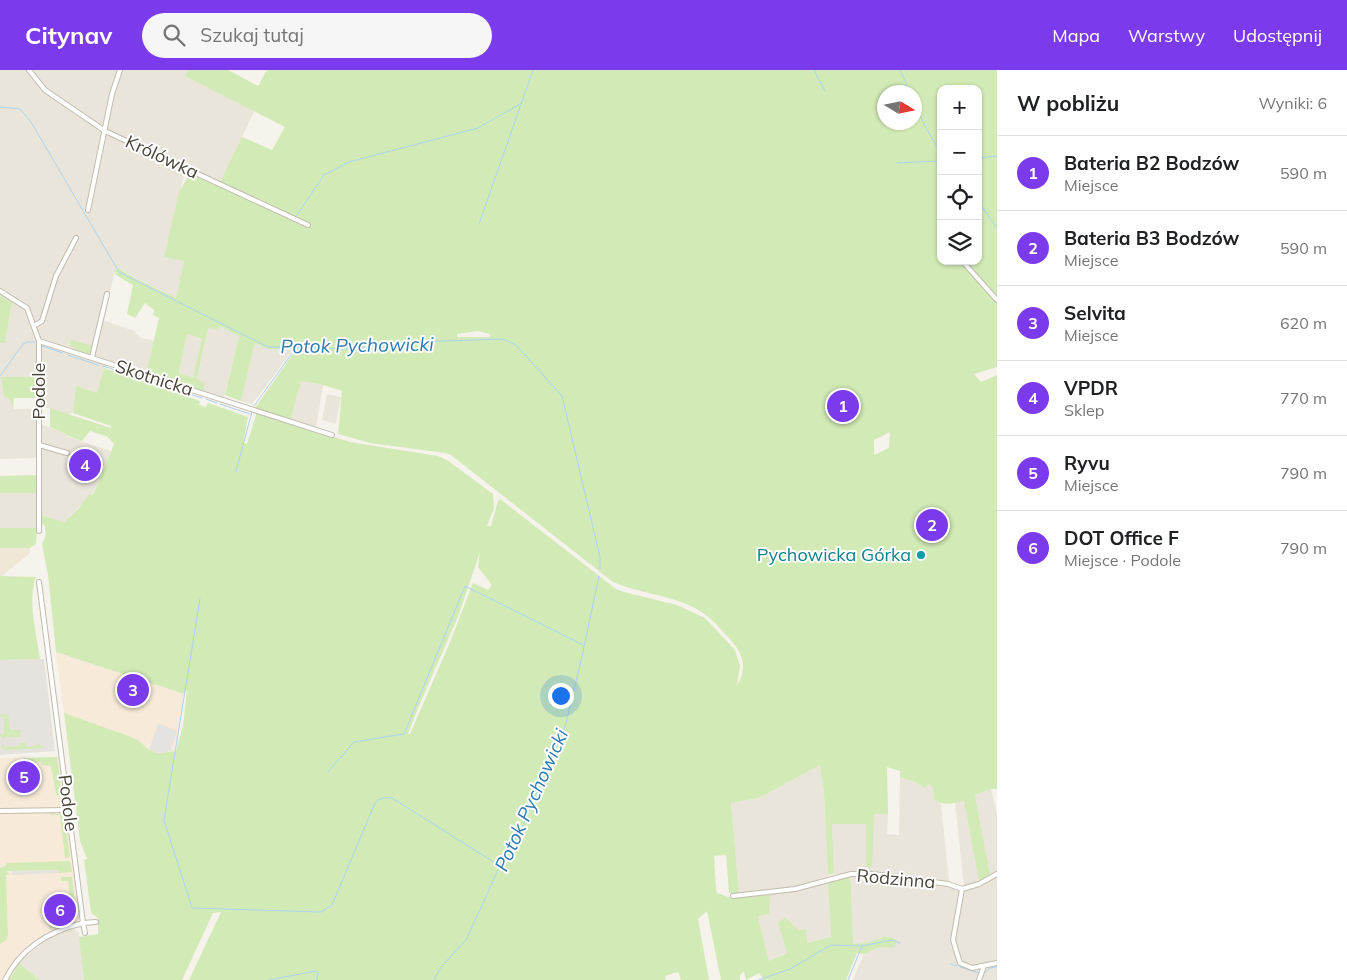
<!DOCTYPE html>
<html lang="pl">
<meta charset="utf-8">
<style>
:root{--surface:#fff;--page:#f6f6f6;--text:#202124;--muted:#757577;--line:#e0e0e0;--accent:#7c3aed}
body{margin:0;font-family:Mulish,sans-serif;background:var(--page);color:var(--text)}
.controls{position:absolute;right:15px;top:15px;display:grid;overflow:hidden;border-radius:10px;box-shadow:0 1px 4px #0004}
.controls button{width:45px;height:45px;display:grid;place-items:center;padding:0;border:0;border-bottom:1px solid var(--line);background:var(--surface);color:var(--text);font:25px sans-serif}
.compass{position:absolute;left:877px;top:15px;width:45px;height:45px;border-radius:50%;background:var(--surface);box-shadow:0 1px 4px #0004;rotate:100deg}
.you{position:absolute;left:560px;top:625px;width:18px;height:18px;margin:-12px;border:4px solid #fff;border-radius:50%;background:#1a73e8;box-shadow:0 0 0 8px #1a73e833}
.badge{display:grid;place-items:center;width:32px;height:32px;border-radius:50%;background:var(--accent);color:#fff;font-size:16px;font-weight:700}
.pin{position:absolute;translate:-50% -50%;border:2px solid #fff;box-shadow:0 1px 5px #0006}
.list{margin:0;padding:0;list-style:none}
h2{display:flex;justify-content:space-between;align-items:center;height:65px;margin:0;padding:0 20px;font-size:21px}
h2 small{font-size:16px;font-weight:400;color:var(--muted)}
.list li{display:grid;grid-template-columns:32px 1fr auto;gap:15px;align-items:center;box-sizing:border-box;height:75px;padding:0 20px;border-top:1px solid var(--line)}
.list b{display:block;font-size:19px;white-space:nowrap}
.list p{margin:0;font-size:16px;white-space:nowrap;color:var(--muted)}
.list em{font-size:16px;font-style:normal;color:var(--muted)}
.icon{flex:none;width:28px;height:28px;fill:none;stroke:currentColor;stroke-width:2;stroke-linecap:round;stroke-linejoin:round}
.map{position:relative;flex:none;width:997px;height:910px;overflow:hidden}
header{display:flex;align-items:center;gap:30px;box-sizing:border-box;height:70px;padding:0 25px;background:var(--accent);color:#fff}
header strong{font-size:24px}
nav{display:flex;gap:28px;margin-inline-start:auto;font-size:18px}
.search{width:350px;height:45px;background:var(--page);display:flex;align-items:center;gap:12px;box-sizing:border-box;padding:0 18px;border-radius:28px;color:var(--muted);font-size:19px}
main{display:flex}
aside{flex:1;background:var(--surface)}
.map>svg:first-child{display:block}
.residential{fill:#eae5da;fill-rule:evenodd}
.commercial{fill:#f7ead8}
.industrial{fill:#e6e2dd}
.education{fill:#efe8d6}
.green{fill:#d2eab5;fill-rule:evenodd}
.parking{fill:#e5e3e0}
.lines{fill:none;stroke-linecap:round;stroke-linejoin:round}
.stream{stroke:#a9d4f2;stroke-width:1}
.street-casing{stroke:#c2bbae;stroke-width:6}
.street{stroke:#fff;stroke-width:4}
.culture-dot{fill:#0f9aa8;stroke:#fff;stroke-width:2}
.labels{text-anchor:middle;stroke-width:4;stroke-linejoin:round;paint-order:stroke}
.street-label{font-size:18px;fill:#4b4439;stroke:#fff}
.culture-label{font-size:18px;fill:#0d838f;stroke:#fff;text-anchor:end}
.water-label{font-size:19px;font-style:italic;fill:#2e7ab2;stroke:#fff}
</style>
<header>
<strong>Citynav</strong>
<div class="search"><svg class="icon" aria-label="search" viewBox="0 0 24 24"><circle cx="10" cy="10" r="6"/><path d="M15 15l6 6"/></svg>Szukaj tutaj</div>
<nav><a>Mapa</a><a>Warstwy</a><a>Udostępnij</a></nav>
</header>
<main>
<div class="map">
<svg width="997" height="910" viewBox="0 0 997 910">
<rect width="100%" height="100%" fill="#f6f3ec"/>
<g class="residential">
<path d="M 0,0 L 188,0 L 186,6 L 255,40 L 220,112 L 185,101 L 164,186 L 184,191 L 176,228 L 136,209 L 120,198 L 115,201 L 103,250 L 134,261 L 141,268 L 154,271 L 146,304 L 111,292 L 104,298 L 97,323 L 76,316 L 73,343 L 67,344 L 41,336 L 41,354 L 66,364 L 66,366 L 111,381 L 99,410 L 100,411 L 91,425 L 64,452 L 41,445 L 42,458 L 0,458 L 0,423 L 37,422 L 36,388 L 0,389 L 0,273 L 5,273 L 12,233 L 0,226 ZM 37,307 L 37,339 L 14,339 L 9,328 Z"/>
<polygon points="219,256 239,266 224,328 203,322 197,309 208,258"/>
<polygon points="187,264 202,269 194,308 179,304"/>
<polygon points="255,273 267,279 294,279 252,334 241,331"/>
<polygon points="301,311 323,315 316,358 291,349"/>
<polygon points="327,324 341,327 336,354 322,350"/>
<polygon points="820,695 824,724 831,867 807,873 769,891 758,846 770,826 765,821 739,823 731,733 759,728"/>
<polygon points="900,707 915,712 925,718 929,713 933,718 934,730 941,734 949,811 954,814 964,817 955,733 964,729 980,811 981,756 975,725 991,719 997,743 997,910 853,910 864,884 880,877 894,877 881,867 872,872 853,875 851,815 849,806 834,804 832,754 866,754 866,795 874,744 888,744 887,764 899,765"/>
<polygon points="73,859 79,862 84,910 40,910 22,896 20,892 42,873 52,867"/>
</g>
<g class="commercial">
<polygon points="56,582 184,624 176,681 160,683 149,680 138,670 126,665 64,643"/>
<polygon points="61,687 80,840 80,848 77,851 45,863 31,873 19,884 9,897 3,910 0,910 0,688"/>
</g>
<polygon class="industrial" points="44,589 55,681 0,685 0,590"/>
<polygon class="education" points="0,478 30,478 30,483 2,506 0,506"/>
<g class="green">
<path d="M 188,0 L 228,0 L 258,16 L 267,0 L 997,0 L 997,297 L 974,304 L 981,312 L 997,305 L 997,719 L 991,719 L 975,725 L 990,806 L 979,811 L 964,730 C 953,734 944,736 934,730 L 933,718 L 929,714 L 925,718 L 915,712 L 900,707 L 900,701 L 887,697 L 888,744 L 874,744 L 872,798 L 866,796 L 866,754 L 832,754 L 834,804 L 828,805 L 824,724 L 820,695 L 759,728 L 731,733 L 739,823 L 729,823 L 726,785 L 714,786 L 716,819 L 717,823 L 731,828 L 770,825 L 769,844 L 758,846 L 769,891 L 787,883 L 778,852 L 785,848 L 799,860 L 806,859 L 807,873 L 831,867 L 828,812 L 849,806 L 851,815 L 853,874 C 858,874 864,873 869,872 C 881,869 883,863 897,870 L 895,877 L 880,877 L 864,884 L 857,883 L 846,910 L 764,910 L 759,903 L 746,910 L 744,901 L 740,905 L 740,910 L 721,910 L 707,841 L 698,849 L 709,910 L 681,910 L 678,902 L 665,906 L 666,910 L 189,910 L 221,842 L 213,843 L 182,910 L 84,910 L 79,867 L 98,864 L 98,848 L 91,843 L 84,790 L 87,789 L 80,771 L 64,643 L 126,665 L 138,670 L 149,680 L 159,683 L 176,681 L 183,656 L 187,619 L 184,624 L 56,582 L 48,505 L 42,474 L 46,464 L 45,456 L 42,454 L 41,445 L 64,452 L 77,440 L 89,425 L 92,425 L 100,411 L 99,410 L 114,374 L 108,367 L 90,361 L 82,371 L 66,365 L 66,364 L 50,357 L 50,338 L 111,358 L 111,356 L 73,343 L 76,316 L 97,323 L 104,298 L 200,331 L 199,335 L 206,337 L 208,333 L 248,347 L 243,373 L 247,374 L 257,342 L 350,372 L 438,386 L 447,390 L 493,424 L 494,438 L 487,456 L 491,456 L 498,431 L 500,429 L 616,519 L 624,522 L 677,535 L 705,548 L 735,580 L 740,596 L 737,616 C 748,597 743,583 729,568 C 722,561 715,552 707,546 C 681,525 643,525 613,512 L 451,385 L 445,383 L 370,373 L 338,364 L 342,321 L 323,315 L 301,311 L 291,349 L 255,338 L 295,281 L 294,279 L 267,279 L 255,273 L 241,331 L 225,325 L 239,266 L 219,256 L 218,259 L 208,258 L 197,309 L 205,313 L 203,322 L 146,304 L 159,248 L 153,245 L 154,240 L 145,233 L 135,248 L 127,244 L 133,215 L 116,205 L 115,201 L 119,198 L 136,209 L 176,228 L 184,191 L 164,187 L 179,122 L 190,103 L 220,112 L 242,67 L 272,80 L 285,57 L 185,6 ZM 941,19 L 978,19 L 978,191 L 941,191 ZM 884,22 L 914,22 L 914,52 L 884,52 ZM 478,261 L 490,264 L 490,267 L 457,267 L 457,264 ZM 187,264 L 202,269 L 193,308 L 179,303 ZM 890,362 L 889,378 L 874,385 L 874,370 ZM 480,482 L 478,497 L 492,515 L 488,520 L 473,513 L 448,577 L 410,664 L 408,664 L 418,638 L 458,547 Z"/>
<polygon points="0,226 12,232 5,273 0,273"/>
<polygon points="71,270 93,276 92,281 88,284 75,280 76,278 69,276"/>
<polygon points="1,307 37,307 37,328 14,328 13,339 9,328 4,326"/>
<polygon points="37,405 37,423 0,423 0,406"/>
<polygon points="0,458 37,458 36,474 30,478 0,478"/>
<path d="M 0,506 L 36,507 C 27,529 37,566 40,589 L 0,590 Z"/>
<polygon points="8,644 10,660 20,660 21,670 20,667 4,667 4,670 1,667 0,664 4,664 4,647 0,647 0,645"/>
<polygon points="4,673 4,677 20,676 20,673 26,673 26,677 37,676 37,673 45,678 4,680 1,677"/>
<polygon points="57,687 62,726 58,726 56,724 51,696 41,695 41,692 24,693 24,688"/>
<polygon points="50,744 64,744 70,787 65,788 60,745 50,745"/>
<polygon points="68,791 70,791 72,802 59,803 58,800 7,801 9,805 6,805 8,866 6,870 0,874 0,798 6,796 7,793"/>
<polygon points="61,807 72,807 77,847 72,851 50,859 50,855 65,848 72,842 68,811 61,811"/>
<polygon points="20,892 22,896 40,910 9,910"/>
</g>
<g class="parking">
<polygon points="158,653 177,661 171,681 160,683 149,680"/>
<polygon points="59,800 59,803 12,805 12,801"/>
</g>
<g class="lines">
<g class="stream">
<polyline points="814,0 825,21"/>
<polyline points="900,0 910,22"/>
<polyline points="914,32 927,60 941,83"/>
<polyline points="0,37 20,39 31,52 119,202 268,277 345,279 416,272 503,269 516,275 562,326 600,487 600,499"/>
<polyline points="978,88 997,86"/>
<polyline points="897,93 941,91"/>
<polyline points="978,131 997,158"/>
<polyline points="297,145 324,105 349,92 478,58 522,33"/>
<polyline points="479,154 533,0"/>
<polyline points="42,276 63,283"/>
<polyline points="68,285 98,295"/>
<polyline points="103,296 146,310"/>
<polyline points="0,306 23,274 28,272 35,272"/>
<polyline points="149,311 202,328"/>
<polyline points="206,329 217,333"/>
<polyline points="220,334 250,344"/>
<polyline points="254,336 296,278"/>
<polyline points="236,401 252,342"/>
<path d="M 200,529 L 164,750 L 192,838 L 321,842 L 332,835 L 375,733 C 380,728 384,727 392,728 L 500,796"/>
<polyline points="328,702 354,672 404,664 465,516 583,575"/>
<polyline points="951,894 957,896"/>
<polyline points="960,897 979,903"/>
<polyline points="985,903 990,898 997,897"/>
<polyline points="269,910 316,901 318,903 317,910"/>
<polyline points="434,910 441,897 466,870 500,796 523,755 565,657 581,591 599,506"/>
<polyline points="758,910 790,899 831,875 862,876 892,870 900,873"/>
<polyline points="848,910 862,876"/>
</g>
<g class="street-casing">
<g id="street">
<polyline points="29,0 45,20 105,61 308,155"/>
<polyline points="88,140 112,24 120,0"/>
<polyline points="964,193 997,230"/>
<polyline points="0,221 27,238 39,271 332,365"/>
<polyline points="34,256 42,251 56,206 76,168"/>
<polyline points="92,287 107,224"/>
<polyline points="39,375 67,383"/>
<polyline points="39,461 39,271"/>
<polyline points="0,741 69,740"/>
<polyline points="962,819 953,870 960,893 972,898 997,893"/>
<polyline points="733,826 795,819 851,804 872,804 906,808 948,814 962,819 979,814 997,804"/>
<polyline points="85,863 83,853 96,852"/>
<path d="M 5,910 C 21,878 49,861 83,853 L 39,512"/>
<polyline points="979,910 984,896"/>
</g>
</g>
<use href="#street" class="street"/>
</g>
<circle class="culture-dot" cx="921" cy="485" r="5"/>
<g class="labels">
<g class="street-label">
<text transform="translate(162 87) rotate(25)" y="6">Królówka</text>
<text transform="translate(154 308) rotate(18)" y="6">Skotnicka</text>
<text transform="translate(39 321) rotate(-90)" y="6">Podole</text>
<text transform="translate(68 733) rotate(83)" y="6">Podole</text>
<text transform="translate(896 809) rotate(5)" y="6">Rodzinna</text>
</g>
<g class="culture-label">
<text x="911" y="491">Pychowicka Górka</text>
</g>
<g class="water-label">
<text transform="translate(357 275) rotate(-1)" y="7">Potok Pychowicki</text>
<text transform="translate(531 730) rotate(-66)" y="7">Potok Pychowicki</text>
</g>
</g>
</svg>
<div class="controls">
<button>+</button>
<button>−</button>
<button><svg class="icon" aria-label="locate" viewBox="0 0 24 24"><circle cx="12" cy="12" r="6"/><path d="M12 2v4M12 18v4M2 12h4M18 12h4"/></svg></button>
<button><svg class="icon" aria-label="layers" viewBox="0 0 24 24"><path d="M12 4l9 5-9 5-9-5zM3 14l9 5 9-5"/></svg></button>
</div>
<svg class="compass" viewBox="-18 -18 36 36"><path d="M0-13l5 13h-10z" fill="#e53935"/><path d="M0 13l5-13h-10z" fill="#757577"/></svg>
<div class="you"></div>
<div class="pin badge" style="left:843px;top:336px">1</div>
<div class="pin badge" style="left:932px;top:455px">2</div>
<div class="pin badge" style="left:133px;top:620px">3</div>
<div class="pin badge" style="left:85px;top:395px">4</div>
<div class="pin badge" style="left:24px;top:707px">5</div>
<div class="pin badge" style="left:60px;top:840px">6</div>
</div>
<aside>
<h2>W pobliżu<small>Wyniki: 6</small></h2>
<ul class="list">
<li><span class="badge">1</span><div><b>Bateria B2 Bodzów</b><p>Miejsce</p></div><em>590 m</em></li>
<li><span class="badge">2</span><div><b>Bateria B3 Bodzów</b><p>Miejsce</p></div><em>590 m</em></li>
<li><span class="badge">3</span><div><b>Selvita</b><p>Miejsce</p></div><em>620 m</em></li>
<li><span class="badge">4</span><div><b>VPDR</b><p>Sklep</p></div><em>770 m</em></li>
<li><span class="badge">5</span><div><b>Ryvu</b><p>Miejsce</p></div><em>790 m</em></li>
<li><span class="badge">6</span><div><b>DOT Office F</b><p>Miejsce · Podole</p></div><em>790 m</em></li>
</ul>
</aside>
</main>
